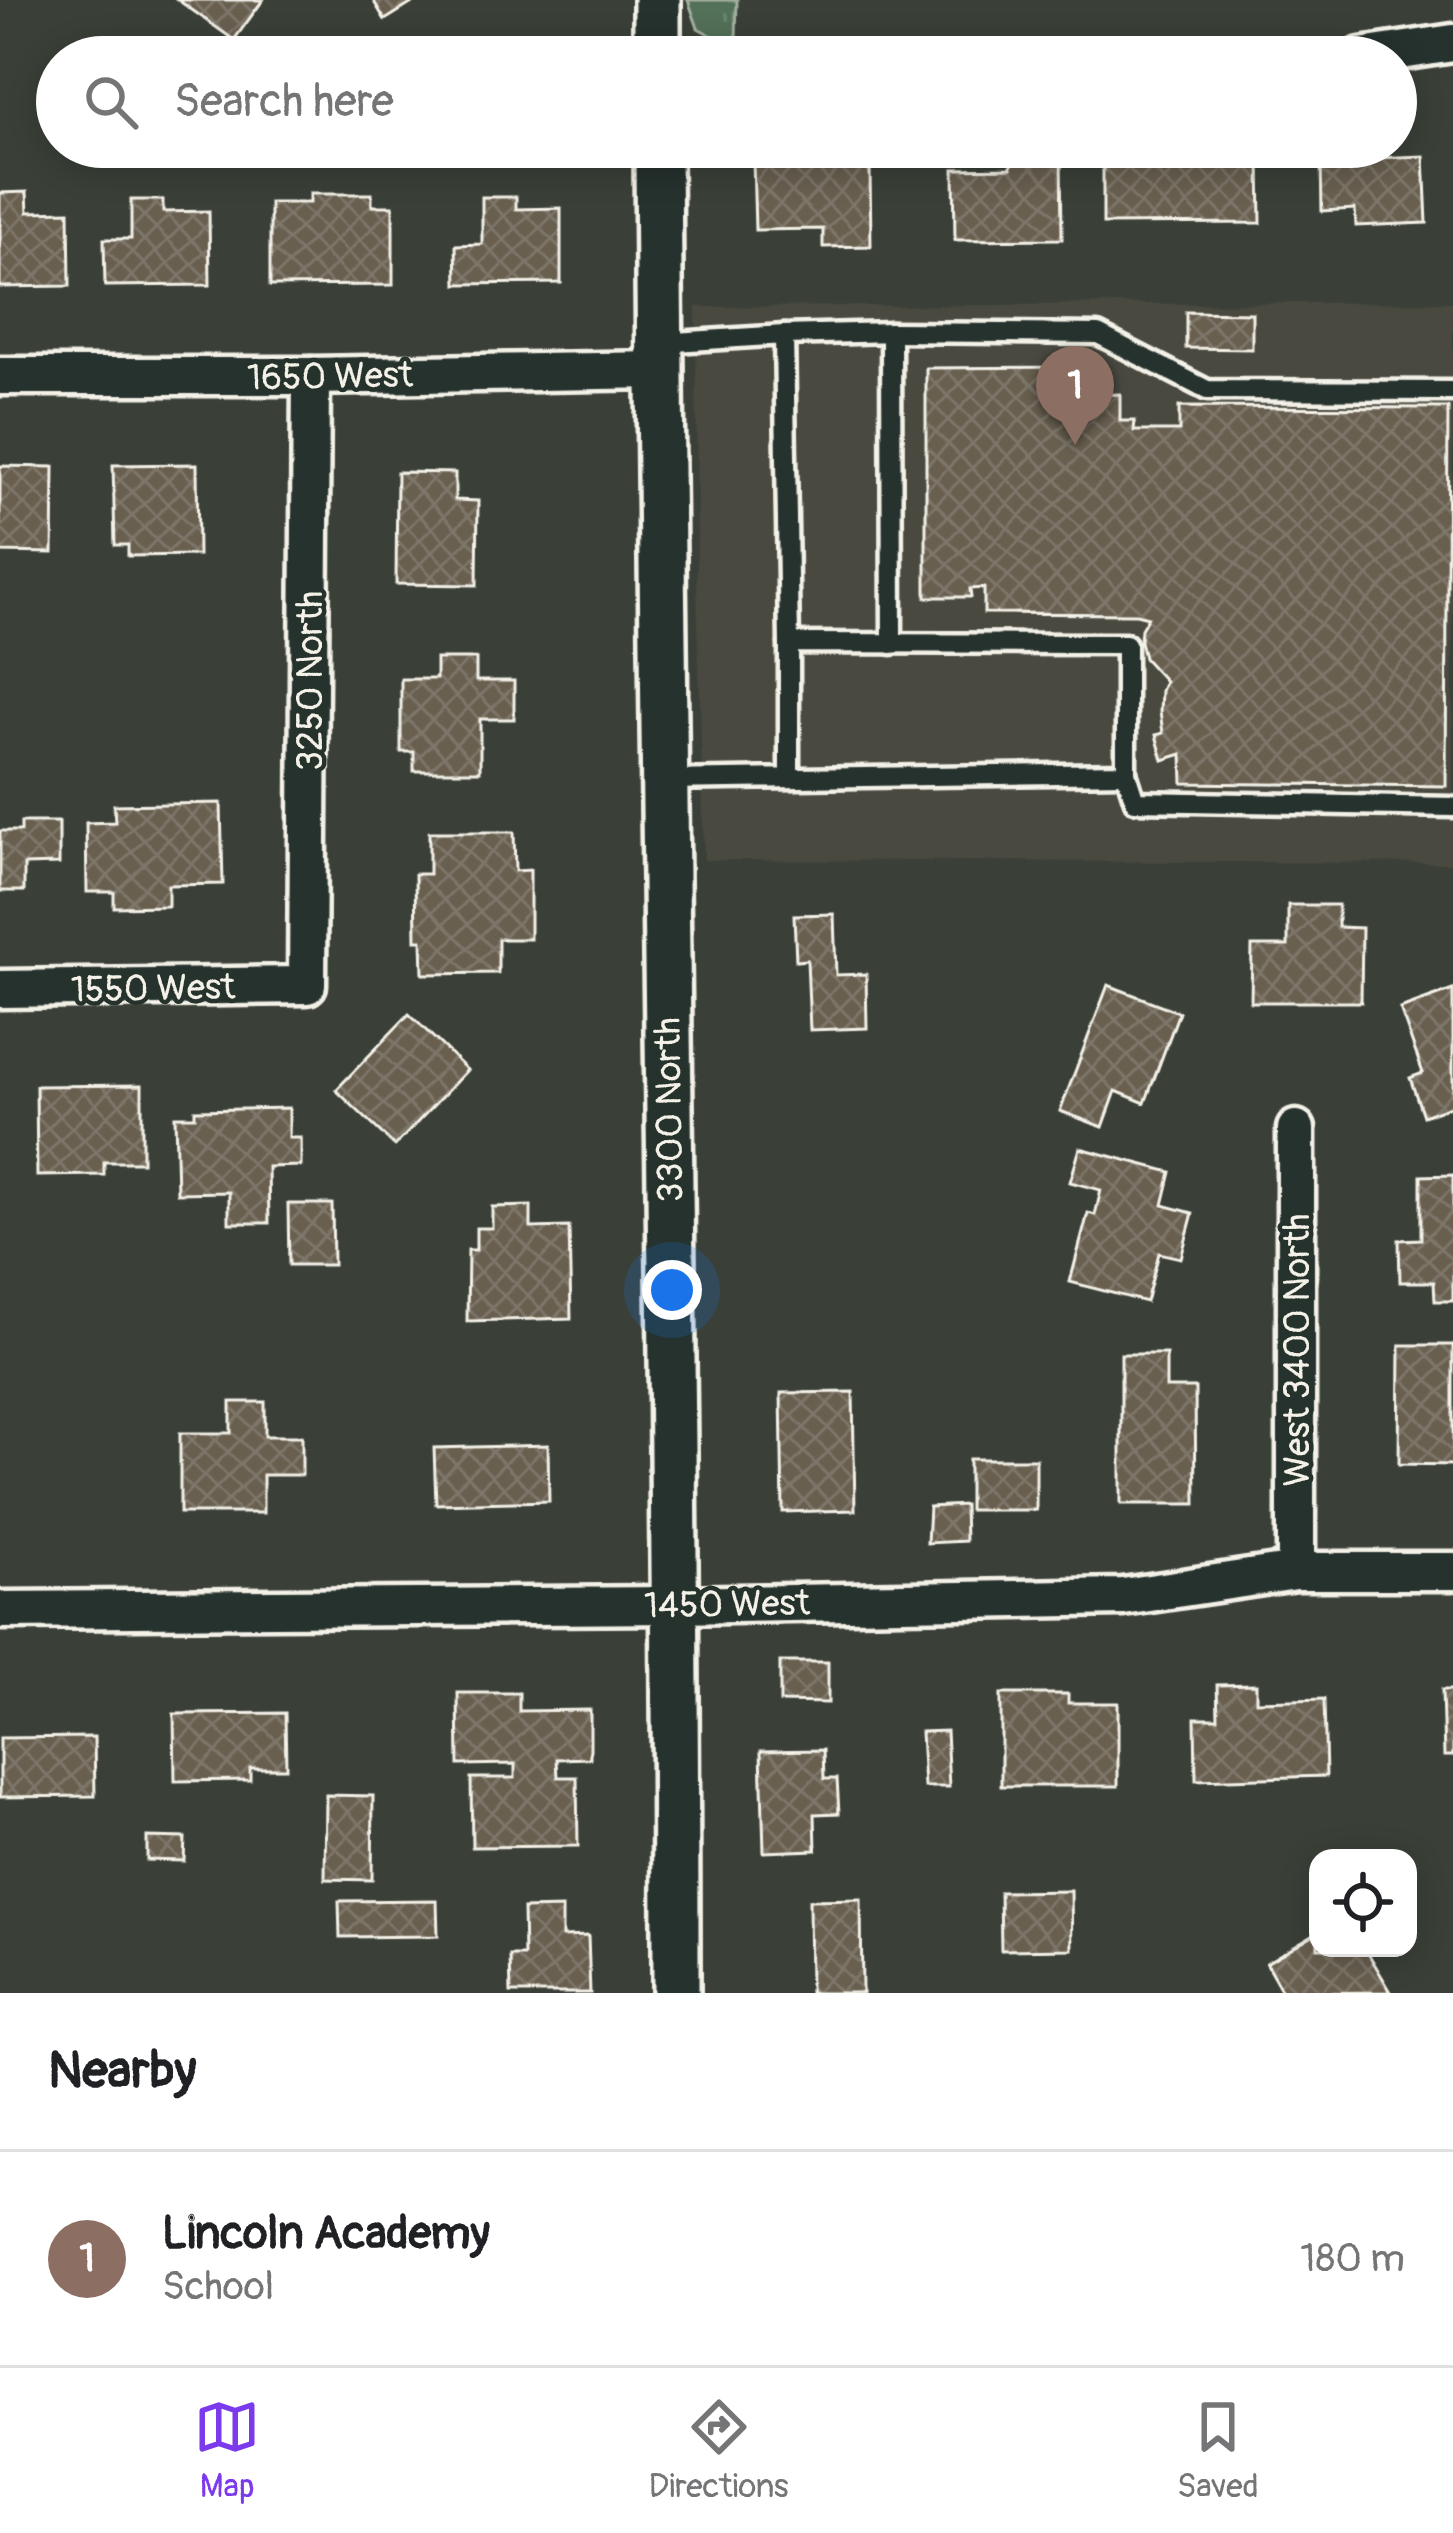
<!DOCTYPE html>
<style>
:root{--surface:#fff;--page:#f2f2f2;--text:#202124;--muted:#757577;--line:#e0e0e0;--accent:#7c3aed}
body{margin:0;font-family:Pangolin,sans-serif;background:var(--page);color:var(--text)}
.controls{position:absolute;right:36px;bottom:36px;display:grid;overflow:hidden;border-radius:24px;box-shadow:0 6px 30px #0003}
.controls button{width:108px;height:108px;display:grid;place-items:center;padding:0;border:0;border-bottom:3px solid var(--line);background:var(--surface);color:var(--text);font:60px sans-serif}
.you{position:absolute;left:672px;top:1290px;width:42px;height:42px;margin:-30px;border:9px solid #fff;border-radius:50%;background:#1a73e8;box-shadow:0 0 0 18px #1a73e833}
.badge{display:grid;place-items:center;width:78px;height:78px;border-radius:50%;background:var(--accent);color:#fff;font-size:39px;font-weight:700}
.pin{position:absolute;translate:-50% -99px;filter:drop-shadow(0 3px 6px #0008)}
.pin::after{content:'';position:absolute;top:63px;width:42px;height:36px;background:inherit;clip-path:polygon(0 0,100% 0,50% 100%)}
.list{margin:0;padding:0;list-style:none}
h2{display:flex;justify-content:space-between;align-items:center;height:156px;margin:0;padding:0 48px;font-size:51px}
h2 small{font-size:39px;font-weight:400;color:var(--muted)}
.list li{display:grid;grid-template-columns:78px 1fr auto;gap:36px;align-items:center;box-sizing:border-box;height:216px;padding:0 48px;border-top:3px solid var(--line)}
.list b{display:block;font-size:45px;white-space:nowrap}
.list p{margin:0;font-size:39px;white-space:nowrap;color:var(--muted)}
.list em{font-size:39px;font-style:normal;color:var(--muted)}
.icon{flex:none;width:66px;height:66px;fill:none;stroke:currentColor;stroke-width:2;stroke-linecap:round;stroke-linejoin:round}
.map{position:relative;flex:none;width:1453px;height:1993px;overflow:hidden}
.search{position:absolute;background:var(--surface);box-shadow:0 6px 30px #0003;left:36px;right:36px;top:36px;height:132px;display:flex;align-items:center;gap:30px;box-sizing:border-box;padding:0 42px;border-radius:66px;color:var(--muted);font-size:45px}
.sheet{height:372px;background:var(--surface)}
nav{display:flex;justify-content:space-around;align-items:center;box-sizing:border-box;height:168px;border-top:3px solid var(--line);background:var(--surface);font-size:33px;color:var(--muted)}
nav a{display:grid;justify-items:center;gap:6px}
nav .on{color:var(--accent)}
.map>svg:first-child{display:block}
.built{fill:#48493f}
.park{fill:url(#park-tufts);stroke:#a3b0a0;stroke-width:3}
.building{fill:url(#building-cross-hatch);stroke:#f4f1e8;stroke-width:3}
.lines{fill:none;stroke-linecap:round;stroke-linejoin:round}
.service-casing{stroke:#f4f1e8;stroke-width:27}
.minor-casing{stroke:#f4f1e8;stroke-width:45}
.tertiary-casing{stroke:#f4f1e8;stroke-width:54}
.service{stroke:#26332d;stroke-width:18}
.minor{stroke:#26332d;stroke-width:36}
.tertiary{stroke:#26332d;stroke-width:45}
.labels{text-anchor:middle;stroke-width:9;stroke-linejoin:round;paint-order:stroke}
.street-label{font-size:36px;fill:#f4f1e8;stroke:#26332d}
</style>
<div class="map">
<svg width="1453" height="1993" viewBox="0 0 1453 1993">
<defs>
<pattern id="park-tufts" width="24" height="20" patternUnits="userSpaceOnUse" patternTransform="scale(3)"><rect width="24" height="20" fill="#527058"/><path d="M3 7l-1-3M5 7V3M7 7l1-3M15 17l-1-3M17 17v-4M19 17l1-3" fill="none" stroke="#6c8570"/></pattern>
<pattern id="building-cross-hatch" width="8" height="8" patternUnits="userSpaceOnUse" patternTransform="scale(3)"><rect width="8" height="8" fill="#675e50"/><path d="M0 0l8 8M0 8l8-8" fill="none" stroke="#7d7669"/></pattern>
</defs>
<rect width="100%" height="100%" fill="#3a4038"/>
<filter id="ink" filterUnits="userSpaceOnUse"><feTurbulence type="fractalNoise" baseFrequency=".00833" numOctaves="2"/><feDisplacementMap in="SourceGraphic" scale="24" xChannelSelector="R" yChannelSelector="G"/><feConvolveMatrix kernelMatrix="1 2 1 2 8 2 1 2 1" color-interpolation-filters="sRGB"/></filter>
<g filter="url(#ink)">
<polygon class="built" points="1453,302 1453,863 704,860 697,583 696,307"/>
<polygon class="park" points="688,0 737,0 736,40 720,40 698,28"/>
<g class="building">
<polygon points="178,0 263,0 234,40"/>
<polygon points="373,0 417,0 385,20"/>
<polygon points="1011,153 1061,153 1062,239 955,240 954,169 1011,168"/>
<polygon points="1424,156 1427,223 1356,226 1355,209 1322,211 1321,160"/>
<polygon points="1260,157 1261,223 1103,224 1103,158"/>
<polygon points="820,159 820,168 870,167 871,246 823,247 823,229 755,230 753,160"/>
<polygon points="27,192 28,212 69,211 70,286 0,287 0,193"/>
<polygon points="310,194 372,194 372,206 393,206 393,285 270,286 270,203 310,203"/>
<polygon points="482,197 516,197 516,209 561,208 561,283 457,284 456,245 482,244"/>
<polygon points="131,200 163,200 163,212 209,211 210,285 105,286 104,239 131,239"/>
<polygon points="1186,312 1252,313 1252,349 1186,348"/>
<polygon points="1077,367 1078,395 1120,394 1120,421 1135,421 1134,431 1179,431 1179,407 1448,408 1446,786 1183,783 1182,754 1163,760 1156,735 1163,733 1160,712 1161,691 1165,681 1144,658 1140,641 1141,629 1148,617 1136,614 984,613 984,588 970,589 971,597 926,597 926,368"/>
<polygon points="197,464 198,555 128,556 128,545 115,545 113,465"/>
<polygon points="0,466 54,467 53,553 0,552"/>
<polygon points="397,472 455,473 455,500 478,501 477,585 396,584"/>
<polygon points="436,659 476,659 476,681 514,681 514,719 480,719 480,771 414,771 414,752 401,752 401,679 436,679"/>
<polygon points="221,803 223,884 168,885 168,906 114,907 114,892 87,892 86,823 115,822 114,805"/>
<polygon points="21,822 59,822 59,864 24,865 24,891 0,891 0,831 21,831"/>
<polygon points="429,832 514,832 515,871 530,870 530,939 498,939 498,973 423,974 422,940 416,940 415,874 429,874"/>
<polygon points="1288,905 1338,905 1338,927 1362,928 1361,1002 1251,1002 1252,946 1288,946"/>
<polygon points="834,914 836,975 866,974 867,1028 810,1030 807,960 796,961 794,915"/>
<polygon points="1108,985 1179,1012 1145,1103 1116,1091 1103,1127 1060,1111"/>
<polygon points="1453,990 1453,1105 1423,1116 1410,1078 1423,1073 1400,1009"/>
<polygon points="409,1014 467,1070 395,1146 336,1090"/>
<polygon points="142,1085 142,1162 104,1162 104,1175 37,1176 36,1086"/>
<polygon points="289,1108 289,1138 301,1138 301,1166 268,1167 269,1223 229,1223 229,1192 177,1193 175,1116 195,1116 195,1110"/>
<polygon points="1080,1148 1171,1172 1163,1205 1193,1213 1181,1258 1159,1253 1146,1302 1070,1282 1088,1213 1095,1215 1101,1190 1070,1182"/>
<polygon points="1453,1175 1453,1301 1435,1301 1434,1282 1400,1282 1399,1240 1421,1239 1421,1176"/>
<polygon points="288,1204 332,1204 333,1265 289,1265"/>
<polygon points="531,1206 531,1228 569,1227 571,1318 467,1321 468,1250 476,1250 476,1228 492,1228 492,1207"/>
<polygon points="1400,1345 1453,1345 1453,1465 1399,1464"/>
<polygon points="1121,1354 1166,1354 1166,1388 1195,1388 1196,1504 1121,1504"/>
<polygon points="853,1392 855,1510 783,1512 781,1393"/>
<polygon points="231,1402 265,1402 265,1436 302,1436 302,1475 263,1475 263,1513 180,1513 180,1433 231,1433"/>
<polygon points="548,1445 549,1501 436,1504 434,1448"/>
<rect x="969" y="1459" width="67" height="51"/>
<polygon points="964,1505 965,1541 927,1543 929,1507"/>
<polygon points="780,1662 828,1662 828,1703 780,1702"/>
<polygon points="1256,1684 1256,1701 1324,1699 1326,1776 1196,1780 1195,1718 1218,1718 1217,1685"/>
<polygon points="1442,1690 1453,1690 1453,1756 1444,1756"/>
<polygon points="458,1693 519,1693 519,1711 590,1710 590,1758 557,1759 558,1777 577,1777 578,1846 472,1847 471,1778 515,1778 515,1764 459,1765"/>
<polygon points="1001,1694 1068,1694 1068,1703 1118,1703 1118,1786 1001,1786"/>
<polygon points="285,1713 286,1768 250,1768 250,1780 175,1781 174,1714"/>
<polygon points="946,1731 949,1787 924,1787 921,1732"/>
<polygon points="94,1737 95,1796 0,1797 0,1738"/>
<polygon points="823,1750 824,1779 837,1779 839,1813 815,1814 816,1850 764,1852 761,1751"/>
<polygon points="326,1795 373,1796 372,1880 325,1879"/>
<polygon points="147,1837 185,1838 184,1861 147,1860"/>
<polygon points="1071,1891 1072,1949 1001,1950 1000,1892"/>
<polygon points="861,1899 862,1993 810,1993 809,1900"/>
<polygon points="437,1900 438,1936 340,1937 339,1901"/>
<polygon points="562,1908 562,1937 588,1936 590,1993 511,1993 510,1956 524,1956 523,1909"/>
<polygon points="1318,1932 1318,1948 1365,1948 1391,1992 1283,1993 1266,1963"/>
</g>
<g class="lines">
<g class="service-casing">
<g id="service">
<polyline points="891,332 1098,334 1207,390 1453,391"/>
<polyline points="784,335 891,332 892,644"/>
<polyline points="659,343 784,335 789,643"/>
<polyline points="1126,773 1135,801 1453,807"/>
<polyline points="663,780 1126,773 1126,644 789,643 789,778"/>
</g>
</g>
<g class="minor-casing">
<g id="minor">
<polyline points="1361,57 1453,43"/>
<polyline points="0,376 311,376 659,370"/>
<polyline points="0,989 307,985 311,376"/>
<polyline points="1296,1129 1296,1571"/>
<polyline points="0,1610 676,1605 1123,1597 1296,1571 1453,1571"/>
</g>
</g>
<g class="tertiary-casing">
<g id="tertiary">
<polyline points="657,0 657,57"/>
<path d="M 658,147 C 662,762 676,1378 676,1993"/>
</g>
</g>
<use href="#service" class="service"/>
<use href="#minor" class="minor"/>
<use href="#tertiary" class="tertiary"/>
</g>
</g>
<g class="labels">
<g class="street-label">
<text transform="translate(330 375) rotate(-1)" y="13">1650 West</text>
<text transform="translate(309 681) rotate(-90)" y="13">3250 North</text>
<text transform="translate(153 987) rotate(-1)" y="13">1550 West</text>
<text transform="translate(668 1110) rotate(-91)" y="13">3300 North</text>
<text transform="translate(1296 1350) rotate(-90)" y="13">West 3400 North</text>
<text transform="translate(727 1603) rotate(-1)" y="13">1450 West</text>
</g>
</g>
</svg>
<div class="controls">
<button><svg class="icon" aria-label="locate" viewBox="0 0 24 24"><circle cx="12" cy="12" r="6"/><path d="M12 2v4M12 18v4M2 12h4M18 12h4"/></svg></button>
</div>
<div class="you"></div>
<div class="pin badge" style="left:1075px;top:445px;background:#8d6e63">1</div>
<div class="search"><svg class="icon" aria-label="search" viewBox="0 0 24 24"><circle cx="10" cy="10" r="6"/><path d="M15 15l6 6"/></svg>Search here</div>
</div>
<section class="sheet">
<h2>Nearby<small></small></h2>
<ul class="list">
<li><span class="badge" style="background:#8d6e63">1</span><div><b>Lincoln Academy</b><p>School</p></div><em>180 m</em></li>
</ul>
</section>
<nav>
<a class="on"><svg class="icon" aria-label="map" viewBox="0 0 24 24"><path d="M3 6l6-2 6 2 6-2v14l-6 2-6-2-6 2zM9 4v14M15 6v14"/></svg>Map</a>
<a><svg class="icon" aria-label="directions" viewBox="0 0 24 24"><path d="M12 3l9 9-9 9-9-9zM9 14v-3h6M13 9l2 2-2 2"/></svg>Directions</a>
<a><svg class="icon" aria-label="saved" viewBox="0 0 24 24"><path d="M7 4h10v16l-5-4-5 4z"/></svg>Saved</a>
</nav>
